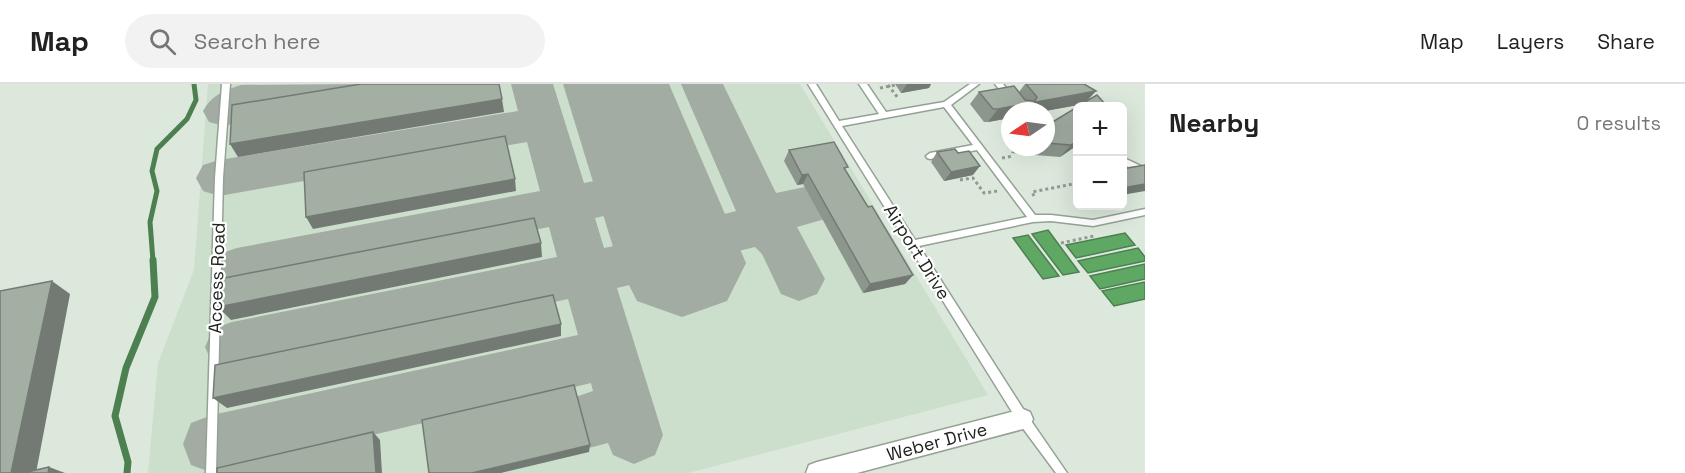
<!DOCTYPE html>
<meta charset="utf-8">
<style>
:root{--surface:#fff;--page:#f2f2f2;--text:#222;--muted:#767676;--line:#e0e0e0}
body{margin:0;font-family:"Space Grotesk",sans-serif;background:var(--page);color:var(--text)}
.controls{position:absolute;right:18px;top:18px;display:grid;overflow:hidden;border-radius:9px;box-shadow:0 6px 24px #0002}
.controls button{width:54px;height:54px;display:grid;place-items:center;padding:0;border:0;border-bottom:2px solid var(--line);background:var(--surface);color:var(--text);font:30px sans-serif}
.compass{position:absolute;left:1001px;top:18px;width:54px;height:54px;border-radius:50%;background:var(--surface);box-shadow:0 6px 24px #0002;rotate:257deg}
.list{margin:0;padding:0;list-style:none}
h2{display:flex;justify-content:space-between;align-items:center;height:78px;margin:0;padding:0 24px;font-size:26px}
h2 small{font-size:20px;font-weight:400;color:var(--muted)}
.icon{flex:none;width:33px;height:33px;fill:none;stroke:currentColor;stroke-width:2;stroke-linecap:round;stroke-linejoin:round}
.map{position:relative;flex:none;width:1145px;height:389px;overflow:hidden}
header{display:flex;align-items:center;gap:36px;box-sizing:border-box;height:84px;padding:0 30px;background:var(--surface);border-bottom:2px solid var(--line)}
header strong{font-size:28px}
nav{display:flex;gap:33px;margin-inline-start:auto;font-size:21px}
.search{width:420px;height:54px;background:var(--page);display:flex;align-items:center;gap:15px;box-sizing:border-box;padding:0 21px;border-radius:33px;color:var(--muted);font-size:22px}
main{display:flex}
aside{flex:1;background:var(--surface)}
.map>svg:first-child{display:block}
.built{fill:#ccdecc}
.water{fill:#5fa864;stroke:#4c8050;stroke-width:1.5}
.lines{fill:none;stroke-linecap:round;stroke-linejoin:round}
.stream-far1{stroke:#4c8050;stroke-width:5}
.stream{stroke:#4c8050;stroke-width:7}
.taxiway{fill:#a2aca2;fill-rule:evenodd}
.runway{fill:#a2aca2;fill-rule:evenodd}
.service-casing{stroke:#96a196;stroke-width:3}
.minor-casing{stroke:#96a196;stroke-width:3}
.path{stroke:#919a91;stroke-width:3;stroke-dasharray:3 3;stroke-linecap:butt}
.service{fill:#fff;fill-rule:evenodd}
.minor{fill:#fff;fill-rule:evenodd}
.wall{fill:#8d968d}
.shaded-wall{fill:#737a73}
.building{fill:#a4afa4;stroke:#737a73;stroke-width:1.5}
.labels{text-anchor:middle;stroke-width:4.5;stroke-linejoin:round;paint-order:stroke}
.street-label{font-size:18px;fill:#202420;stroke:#fff}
</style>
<header>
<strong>Map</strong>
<div class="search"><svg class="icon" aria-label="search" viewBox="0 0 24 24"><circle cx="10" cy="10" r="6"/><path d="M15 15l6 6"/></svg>Search here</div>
<nav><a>Map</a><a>Layers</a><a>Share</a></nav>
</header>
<main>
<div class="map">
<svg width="1145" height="389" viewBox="0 0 1145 389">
<rect width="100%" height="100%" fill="#dce8dc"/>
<polygon class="built" points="208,0 800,0 988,311 688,389 148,389 158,279 194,186"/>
<g class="water">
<polygon points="1048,146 1079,188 1063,191 1032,150"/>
<polygon points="1125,149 1135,161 1076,174 1066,161"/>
<polygon points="1028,151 1059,192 1043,195 1013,154"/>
<polygon points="1138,164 1145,173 1145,177 1088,189 1078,177"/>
<polygon points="1145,180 1145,195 1100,205 1090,192"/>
<polygon points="1145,198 1145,215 1114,222 1102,207"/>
</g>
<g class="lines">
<polyline class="stream-far1" points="153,177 150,138 157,107 152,87 157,65 187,35 196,16 194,0"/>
<polyline class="stream" points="127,389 128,378 115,332 126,284 155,213 153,176"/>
<g class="taxiway">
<path d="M 359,0 L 353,10 L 252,29 C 235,41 229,44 209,38 L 203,27 C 211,12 224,6 241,1 Z"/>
<polygon points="511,0 553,0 584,99 654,86 670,91 677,104 670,117 595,134 604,164 654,154 658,147 736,127 681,0 723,0 776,109 815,101 832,107 839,120 832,133 797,143 825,195 817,210 799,217 781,210 762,170 755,163 701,176 697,185 617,204 663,351 655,371 634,380 613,371 608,359 581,366 561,358 552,338 561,318 593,307 591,299 213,389 191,381 183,360 191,339 212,331 578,251 568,215 232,288 213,281 205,263 213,245 232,238 557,173 549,143 237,206 219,200 212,185 219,170 237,164 540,107 527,58 219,112 203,107 196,94 203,81 219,76 518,27"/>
</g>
<polygon class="runway" points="563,0 669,0 746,179 727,217 682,233 637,217 618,179"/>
<g class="service-casing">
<g id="service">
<polygon points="222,0 230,0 223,94 216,389 206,389 215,94"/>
<path d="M 808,0 L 816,0 L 839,37 L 879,30 L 859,0 L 867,0 L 886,28 L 944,18 L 970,0 L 979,0 L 951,21 L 1035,131 L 1051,131 L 1093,136 L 1145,125 L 1145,131 L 1093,142 L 1051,137 L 1033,138 L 919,162 L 1027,331 L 1067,389 L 1056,389 L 1019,339 ZM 944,23 L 973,61 L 930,69 L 926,72 L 927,74 L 930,75 L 977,66 L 1027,133 L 915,156 L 842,42 Z"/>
<polygon points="995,0 1003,0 1025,27 1017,27"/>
<polygon points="1122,73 1145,84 1145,91 1122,80"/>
</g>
</g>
<g class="minor-casing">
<polygon id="minor" points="1023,325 1030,328 1033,335 1030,342 1023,345 857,389 806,389 809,381 817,378"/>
</g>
<g class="path">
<polyline points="888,1 898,14"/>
<polyline points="880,4 896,1"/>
<polyline points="1002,74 1013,72"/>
<polyline points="960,96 973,94 984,109 998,107"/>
<polyline points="1034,112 1032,108 1078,99"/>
<polyline points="1061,159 1094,152"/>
</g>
<use href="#service" class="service"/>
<use href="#minor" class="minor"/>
</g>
<g class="wall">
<polygon points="895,0 931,0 929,4 901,9"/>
<polygon points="1025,0 1084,0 1096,7 1086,17 1082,20 1045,27 1010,27 1010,34 988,38 984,38 970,20 979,8 1019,8"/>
<polygon points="1046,42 1076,62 1060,73 1011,69 1016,63 1046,63"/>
<polygon points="789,66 846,87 868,123 913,191 905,200 863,209 803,100 797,101 784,77"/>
<polygon points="937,68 973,91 944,97 931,78"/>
</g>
<g class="shaded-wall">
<polygon points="907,0 931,0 929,4 901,9"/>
<polygon points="1096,7 1084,20 1045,27 1010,27 1010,34 988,38 998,25"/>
<polygon points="502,15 504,28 238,73 230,60"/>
<polygon points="1077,57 1077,61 1076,62 1060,73 1071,61"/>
<polygon points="980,82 973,91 944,97 951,88"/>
<polygon points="808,90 803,100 797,101 802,91"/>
<polygon points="515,95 516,107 313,145 306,133"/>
<polygon points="1145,100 1145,107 1122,111 1122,104"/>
<polygon points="541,159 542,173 231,236 218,223"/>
<polygon points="913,191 905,200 863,209 870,200"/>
<polygon points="52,197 70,210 36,389 11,389"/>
<polygon points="561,240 561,252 227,324 213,314"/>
<polygon points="373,348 380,356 382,389 376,389"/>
<polygon points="590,361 589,368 501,389 472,389"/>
<polygon points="49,383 65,389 48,389"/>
</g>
<g class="building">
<polygon points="361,0 499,0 502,15 230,60 232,21"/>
<polygon points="1026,0 1084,0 1096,7 998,25 993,25 979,8 1014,2 1025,16 1035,17 1037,13"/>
<polygon points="1097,11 1107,22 1078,22"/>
<polygon points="1077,23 1077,34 1074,35 1077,39 1077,57 1071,61 1046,59 1046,42"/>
<polygon points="505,52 515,95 306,133 304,88"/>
<polygon points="834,58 848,83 844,84 868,123 872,122 913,191 870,200 808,90 802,91 789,66"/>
<polygon points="955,65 958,69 969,67 980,82 951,88 937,68"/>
<polygon points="1145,81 1145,100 1122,104 1122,85"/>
<polygon points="534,134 541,159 218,223 219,195"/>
<polygon points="52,197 11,389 0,389 0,207"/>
<polygon points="553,211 561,240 213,314 215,281"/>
<polygon points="574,301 590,361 472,389 429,389 422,336"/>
<polygon points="373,348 376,389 217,389 217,384"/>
<polygon points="49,383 48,389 23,389"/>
</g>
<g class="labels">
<g class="street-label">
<text transform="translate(917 168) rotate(58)" y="6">Airport Drive</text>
<text transform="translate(217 194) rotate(-88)" y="6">Access Road</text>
<text transform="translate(937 358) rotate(-15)" y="6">Weber Drive</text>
</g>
</g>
</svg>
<div class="controls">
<button>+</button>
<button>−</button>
</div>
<svg class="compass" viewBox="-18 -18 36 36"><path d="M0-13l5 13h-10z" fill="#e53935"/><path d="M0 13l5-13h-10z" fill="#767676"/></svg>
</div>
<aside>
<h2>Nearby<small>0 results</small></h2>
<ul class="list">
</ul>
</aside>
</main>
